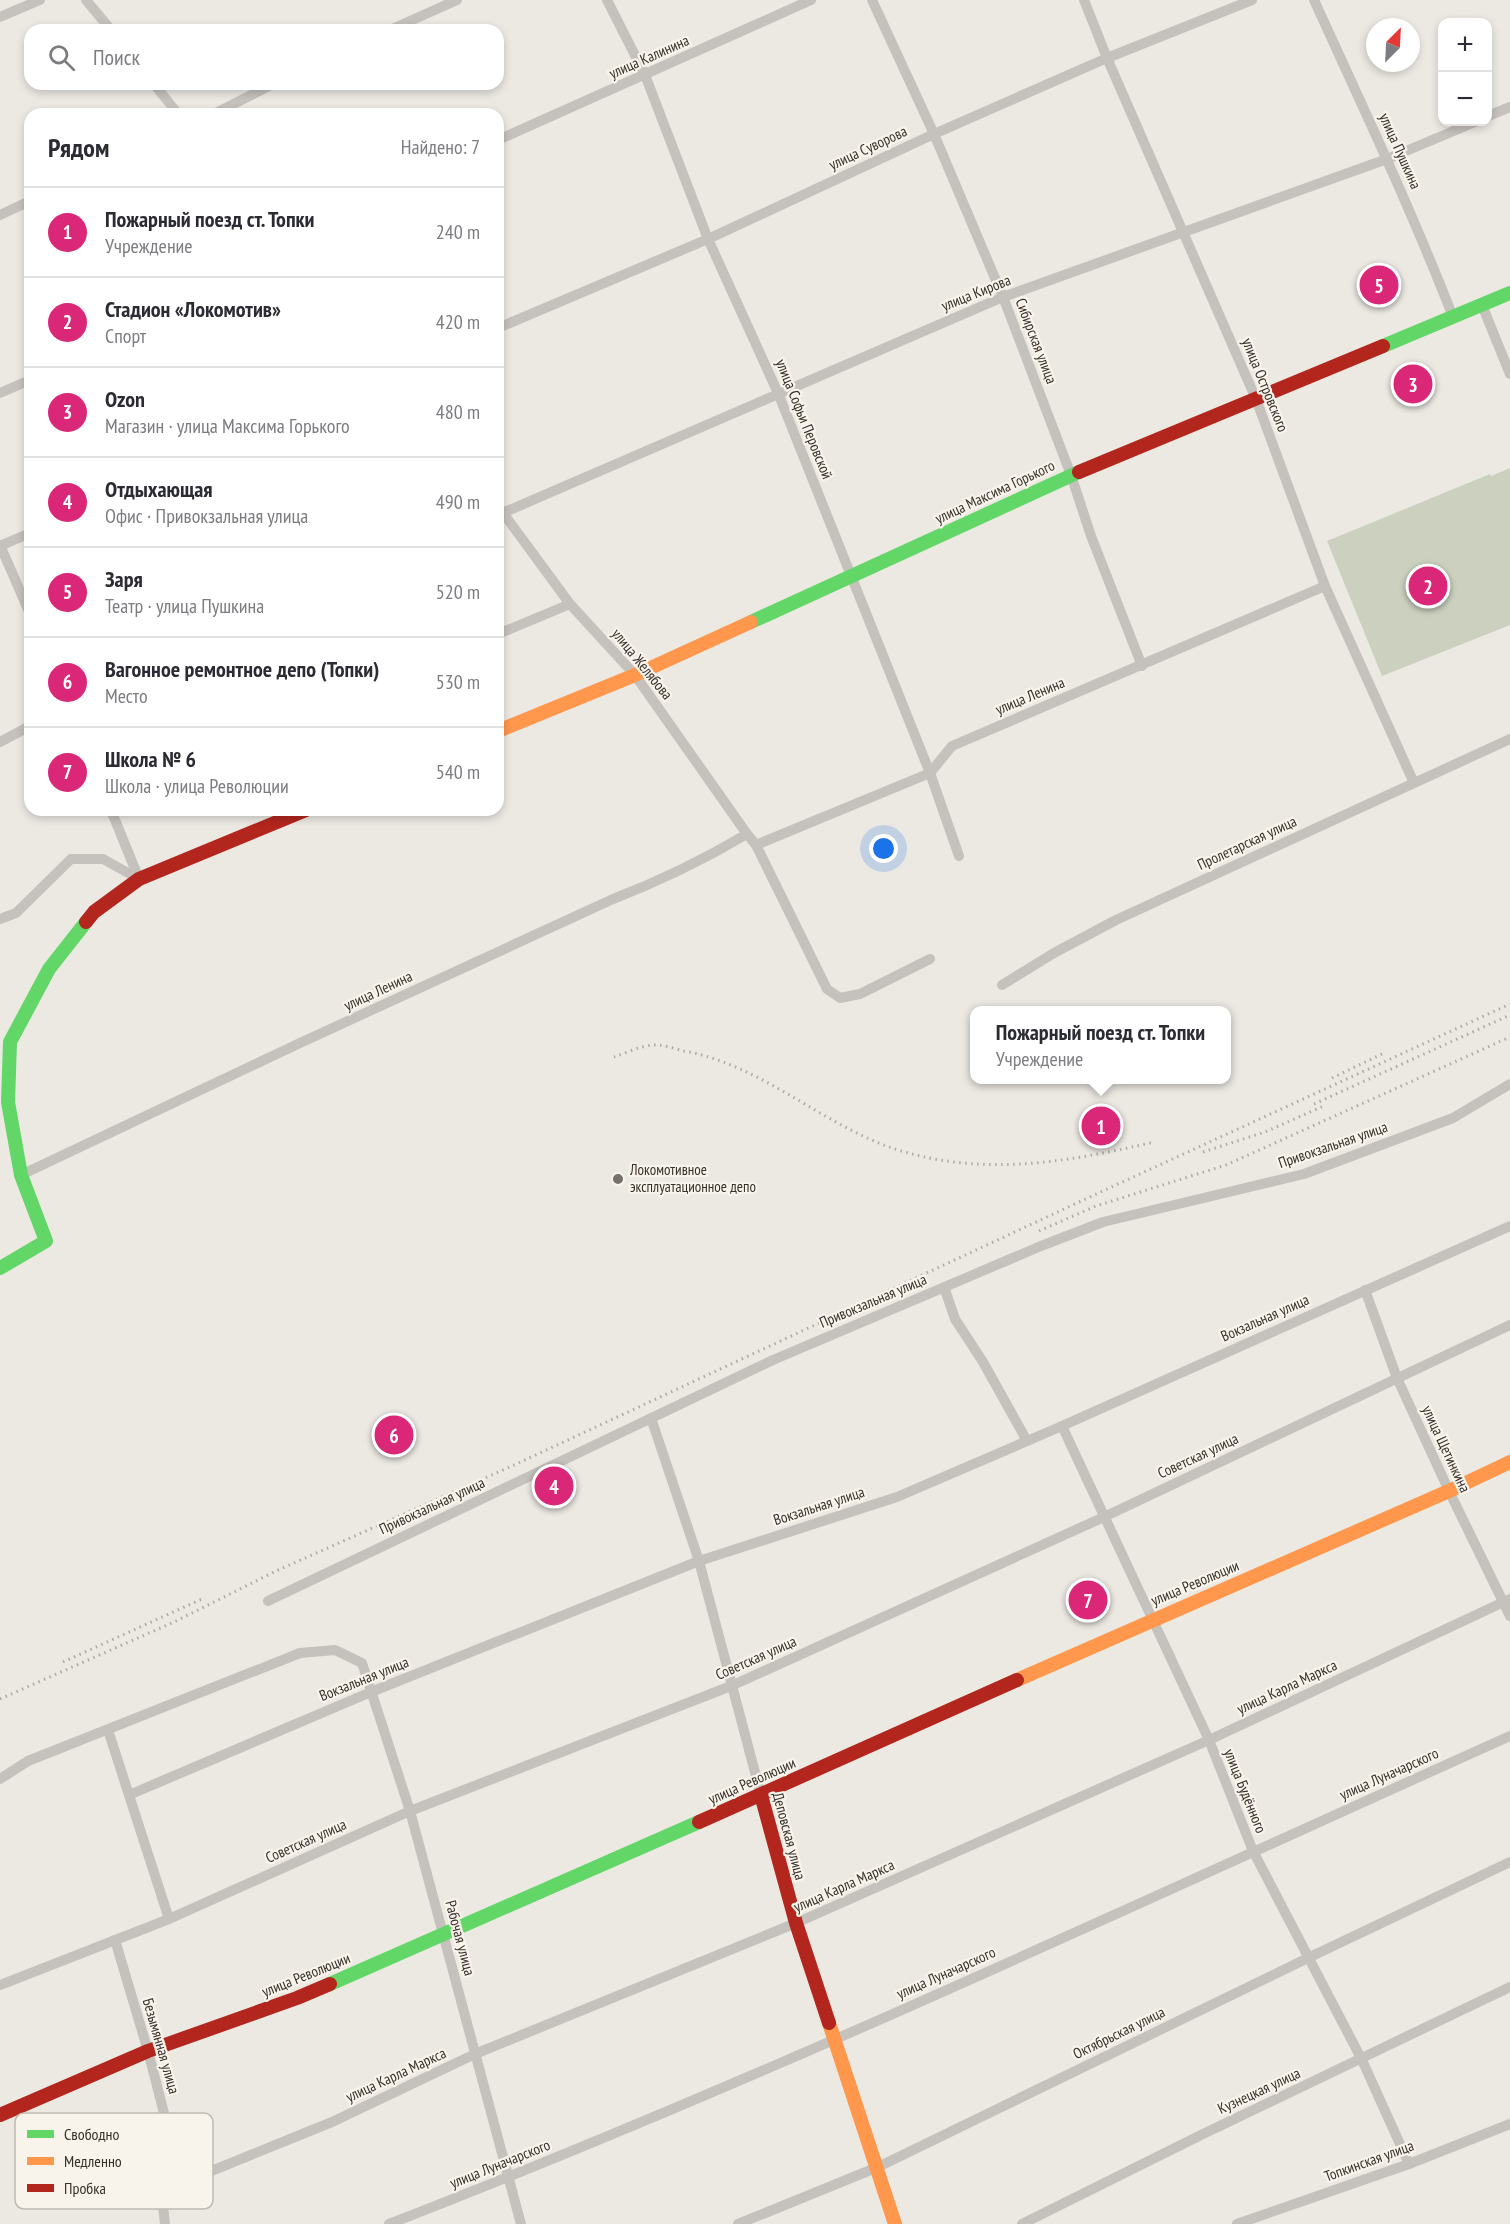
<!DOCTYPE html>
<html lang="ru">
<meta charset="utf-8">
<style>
:root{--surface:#fff;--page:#f2f2f3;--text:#2b2b33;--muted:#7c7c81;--line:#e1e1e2;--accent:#db2777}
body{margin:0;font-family:"PT Sans Narrow",sans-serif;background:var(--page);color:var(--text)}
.controls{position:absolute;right:18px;top:18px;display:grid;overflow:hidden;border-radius:12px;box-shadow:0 3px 9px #0003}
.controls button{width:54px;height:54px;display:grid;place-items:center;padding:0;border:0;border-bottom:2px solid var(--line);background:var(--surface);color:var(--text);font:30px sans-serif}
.compass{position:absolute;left:1366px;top:18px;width:54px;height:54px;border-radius:50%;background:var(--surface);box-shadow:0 3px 9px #0003;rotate:24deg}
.you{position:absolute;left:884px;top:849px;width:21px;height:21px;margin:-15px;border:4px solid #fff;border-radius:50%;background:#1a73e8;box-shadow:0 0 0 9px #1a73e833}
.badge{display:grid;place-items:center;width:39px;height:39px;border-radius:50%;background:var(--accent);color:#fff;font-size:20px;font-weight:700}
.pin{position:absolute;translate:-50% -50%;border:3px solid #fff;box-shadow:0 2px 6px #0006}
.popup{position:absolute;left:970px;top:1006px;width:261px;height:78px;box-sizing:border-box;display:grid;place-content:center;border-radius:12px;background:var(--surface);filter:drop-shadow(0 2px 4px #0005);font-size:20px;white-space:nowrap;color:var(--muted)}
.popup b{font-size:22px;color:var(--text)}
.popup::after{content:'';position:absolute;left:50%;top:100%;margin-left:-12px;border:12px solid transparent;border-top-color:var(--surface)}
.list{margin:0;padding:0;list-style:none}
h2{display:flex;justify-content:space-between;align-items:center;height:78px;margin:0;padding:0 24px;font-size:26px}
h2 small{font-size:20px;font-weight:400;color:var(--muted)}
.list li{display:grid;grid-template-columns:39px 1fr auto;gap:18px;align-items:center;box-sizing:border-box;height:90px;padding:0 24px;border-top:2px solid var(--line)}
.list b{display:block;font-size:22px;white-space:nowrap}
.list p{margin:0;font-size:20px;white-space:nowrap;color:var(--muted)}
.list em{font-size:20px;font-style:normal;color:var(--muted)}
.icon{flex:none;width:33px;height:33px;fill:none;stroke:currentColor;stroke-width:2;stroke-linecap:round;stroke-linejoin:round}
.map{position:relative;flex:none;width:1510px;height:2224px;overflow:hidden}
.search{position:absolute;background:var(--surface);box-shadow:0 3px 9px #0003;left:24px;top:24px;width:480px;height:66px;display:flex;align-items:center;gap:15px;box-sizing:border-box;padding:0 21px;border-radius:18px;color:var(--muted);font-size:22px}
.panel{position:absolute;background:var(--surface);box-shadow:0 3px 9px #0003;left:24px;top:108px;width:480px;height:708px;border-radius:18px}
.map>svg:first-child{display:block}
.green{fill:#ccd1bf}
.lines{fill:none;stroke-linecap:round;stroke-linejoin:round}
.street{stroke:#c5c1bc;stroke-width:10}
.fast{stroke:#63d668;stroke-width:14}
.slow{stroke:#ff974d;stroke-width:14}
.jam{stroke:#b3261e;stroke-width:14}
.rail{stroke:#adaaa6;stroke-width:3;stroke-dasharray:1.5 4.5;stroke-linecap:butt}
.poi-dot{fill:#76706b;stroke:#f8f4eb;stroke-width:2}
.labels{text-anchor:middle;stroke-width:4.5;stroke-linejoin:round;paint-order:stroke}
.street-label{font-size:15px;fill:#362f2a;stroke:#f8f4eb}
.poi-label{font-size:15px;fill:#362f2a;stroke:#f8f4eb;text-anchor:start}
.key{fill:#f8f4eb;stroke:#beb9b1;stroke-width:1.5}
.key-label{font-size:16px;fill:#362f2a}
</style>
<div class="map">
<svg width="1510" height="2224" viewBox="0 0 1510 2224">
<rect width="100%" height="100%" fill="#ece9e3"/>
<polygon class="green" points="1510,468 1510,625 1382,676 1327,541 1490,474 1491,476"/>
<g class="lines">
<g class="street">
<polyline points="86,0 111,30"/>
<polyline points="607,0 645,75 708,239 778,393 930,773 959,856"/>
<polyline points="872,0 934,134 1003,297 1071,475 1091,536 1142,666"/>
<polyline points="1084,0 1107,58 1256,399 1325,586 1414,783"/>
<path d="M 1314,0 C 1362,105 1411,209 1453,317"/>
<polyline points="0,17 40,0"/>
<polyline points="390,30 457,0"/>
<polyline points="154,84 178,114"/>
<polyline points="214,114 273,84"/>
<polyline points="1488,116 1510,107"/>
<polyline points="498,140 811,0"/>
<polyline points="0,215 30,201"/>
<polyline points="1482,305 1510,374"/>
<polyline points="498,328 708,239 934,134 1107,58 1252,0"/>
<polyline points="0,393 30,380"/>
<polyline points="498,506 570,604 635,675 747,834 756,845 827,989 840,998 860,994 930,959"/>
<polyline points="498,515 1003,297 1387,159 1475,122"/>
<polyline points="0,545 30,614"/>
<polyline points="0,546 30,533"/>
<polyline points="498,634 570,604"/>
<polyline points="0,742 30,726"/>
<polyline points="111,810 139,879"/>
<polyline points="756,845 930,773 952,746 1325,586"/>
<polyline points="0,919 16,913 71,859 103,859 139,879"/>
<polyline points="1002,985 1054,953 1116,920 1510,739"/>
<path d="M 21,1175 L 300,1043 L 613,899 C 660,881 703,860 747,834"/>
<polyline points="944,1287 955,1319 983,1362 1027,1441"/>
<polyline points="1365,1290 1397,1378 1449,1491 1510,1616"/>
<polyline points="651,1418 699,1561 761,1795"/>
<polyline points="1062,1426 1209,1740 1253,1851 1362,2060 1409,2164"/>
<polyline points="268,1601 773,1360 1041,1246 1103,1222 1304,1174 1453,1118 1510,1084"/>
<polyline points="108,1730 169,1919"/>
<polyline points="0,1779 28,1761 300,1653 335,1650 362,1663 410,1811 521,2224"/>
<polyline points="129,1795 371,1692 699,1561 897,1497 1062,1426 1510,1226"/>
<polyline points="115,1940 148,2051 182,2183 163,2206 165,2224"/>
<polyline points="0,1985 169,1919 410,1811 731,1686 1104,1517 1510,1325"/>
<polyline points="182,2183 332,2122 475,2054 796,1923 1209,1740 1510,1599"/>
<path d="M 389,2224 C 769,2077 1138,1903 1510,1736"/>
<polyline points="738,2224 878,2167 1310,1957 1510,1862"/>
<polyline points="1022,2224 1203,2134 1510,1987"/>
<polyline points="1237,2224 1409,2164 1510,2124"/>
</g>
<g class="fast">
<polyline points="1383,346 1510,293"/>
<polyline points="751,622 1079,472"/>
<polyline points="0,1268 46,1241 21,1175 8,1102 10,1042 49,969 86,922"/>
<polyline points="330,1984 699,1822"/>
</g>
<g class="slow">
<polyline points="498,731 635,675 751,622"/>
<polyline points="1017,1680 1449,1491 1510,1462"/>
<polyline points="829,2023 895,2224"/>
</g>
<g class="jam">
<polyline points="1079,472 1383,346"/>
<polyline points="86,922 94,912 139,879 306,810"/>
<polyline points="761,1795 796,1923 829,2023"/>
<polyline points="699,1822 1017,1680"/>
<polyline points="0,2115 148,2051 297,1998 330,1984"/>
</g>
<g class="rail">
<path d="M 614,1057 C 626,1053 640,1046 653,1045 C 663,1044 675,1049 684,1051 C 763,1065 823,1126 898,1150 C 985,1177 1068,1162 1154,1142"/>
<polyline points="1332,1078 1386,1052"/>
<polyline points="1314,1104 1510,1015"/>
<polyline points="1203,1152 1265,1132 1326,1105"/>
<polyline points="1039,1231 1096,1206 1226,1165 1510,1037"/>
<polyline points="63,1662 202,1599"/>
<polyline points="0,1699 174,1622 276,1571 512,1466 1092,1196 1510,1004"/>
</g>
</g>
<circle class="poi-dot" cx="618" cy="1179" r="6"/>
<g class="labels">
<g class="street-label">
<text transform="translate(649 57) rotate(-24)" y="5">улица Калинина</text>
<text transform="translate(868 148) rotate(-25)" y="5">улица Суворова</text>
<text transform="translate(1400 151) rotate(66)" y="5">улица Пушкина</text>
<text transform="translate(976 293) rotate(-22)" y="5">улица Кирова</text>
<text transform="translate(1036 341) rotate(69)" y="5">Сибирская улица</text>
<text transform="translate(1265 385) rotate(68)" y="5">улица Островского</text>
<text transform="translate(804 419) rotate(68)" y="5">улица Софьи Перовской</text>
<text transform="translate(995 492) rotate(-25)" y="5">улица Максима Горького</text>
<text transform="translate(642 664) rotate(51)" y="5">улица Желябова</text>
<text transform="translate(1030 696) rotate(-23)" y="5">улица Ленина</text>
<text transform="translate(1247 843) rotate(-25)" y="5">Пролетарская улица</text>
<text transform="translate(378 991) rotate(-25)" y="5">улица Ленина</text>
<text transform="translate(1333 1145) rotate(-19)" y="5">Привокзальная улица</text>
<text transform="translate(873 1301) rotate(-23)" y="5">Привокзальная улица</text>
<text transform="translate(1265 1318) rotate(-24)" y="5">Вокзальная улица</text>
<text transform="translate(1446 1449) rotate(65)" y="5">улица Щетинкина</text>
<text transform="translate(1198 1456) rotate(-25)" y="5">Советская улица</text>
<text transform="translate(432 1506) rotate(-25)" y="5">Привокзальная улица</text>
<text transform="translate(819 1506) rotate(-18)" y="5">Вокзальная улица</text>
<text transform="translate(1195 1583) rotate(-23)" y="5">улица Революции</text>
<text transform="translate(756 1658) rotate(-24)" y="5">Советская улица</text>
<text transform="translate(364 1679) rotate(-22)" y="5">Вокзальная улица</text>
<text transform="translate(1287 1687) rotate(-25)" y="5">улица Карла Маркса</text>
<text transform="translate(1389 1774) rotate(-24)" y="5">улица Луначарского</text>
<text transform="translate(752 1781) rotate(-24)" y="5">улица Революции</text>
<text transform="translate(1245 1791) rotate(68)" y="5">улица Будённого</text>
<text transform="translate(789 1836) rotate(75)" y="5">Деповская улица</text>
<text transform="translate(306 1841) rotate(-24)" y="5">Советская улица</text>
<text transform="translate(844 1886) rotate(-24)" y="5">улица Карла Маркса</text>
<text transform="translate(460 1938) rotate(75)" y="5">Рабочая улица</text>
<text transform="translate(946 1973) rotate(-24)" y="5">улица Луначарского</text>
<text transform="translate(306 1975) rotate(-22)" y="5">улица Революции</text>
<text transform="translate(1119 2033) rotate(-26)" y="5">Октябрьская улица</text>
<text transform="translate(161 2046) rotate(74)" y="5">Безымянная улица</text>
<text transform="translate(396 2075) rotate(-25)" y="5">улица Карла Маркса</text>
<text transform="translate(1259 2091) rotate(-25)" y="5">Кузнецкая улица</text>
<text transform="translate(1369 2161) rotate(-20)" y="5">Топкинская улица</text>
<text transform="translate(500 2164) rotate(-22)" y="5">улица Луначарского</text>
</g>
<g class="poi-label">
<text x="630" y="1175">Локомотивное<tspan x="630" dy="17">эксплуатационное депо</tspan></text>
</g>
</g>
<rect x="15" y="2113" width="198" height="96" rx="9" class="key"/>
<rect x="27" y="2130" width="27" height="8" fill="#63d668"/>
<rect x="27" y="2157" width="27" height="8" fill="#ff974d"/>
<rect x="27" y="2184" width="27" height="8" fill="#b3261e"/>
<g class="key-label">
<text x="64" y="2140">Свободно</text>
<text x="64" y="2167">Медленно</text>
<text x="64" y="2194">Пробка</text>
</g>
</svg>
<div class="controls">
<button>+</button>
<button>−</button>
</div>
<svg class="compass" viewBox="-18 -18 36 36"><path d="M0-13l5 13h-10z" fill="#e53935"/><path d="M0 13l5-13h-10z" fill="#7c7c81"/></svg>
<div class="you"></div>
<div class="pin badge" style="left:1101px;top:1126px">1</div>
<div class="popup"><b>Пожарный поезд ст. Топки</b>Учреждение</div>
<div class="pin badge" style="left:1428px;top:586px">2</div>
<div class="pin badge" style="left:1413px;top:384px">3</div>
<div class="pin badge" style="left:554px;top:1486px">4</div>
<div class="pin badge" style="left:1379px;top:285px">5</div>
<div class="pin badge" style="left:394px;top:1435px">6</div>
<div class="pin badge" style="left:1088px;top:1600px">7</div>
<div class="search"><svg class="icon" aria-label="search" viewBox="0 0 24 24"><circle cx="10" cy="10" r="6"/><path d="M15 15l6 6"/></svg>Поиск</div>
<section class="panel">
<h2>Рядом<small>Найдено: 7</small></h2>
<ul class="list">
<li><span class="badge">1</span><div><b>Пожарный поезд ст. Топки</b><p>Учреждение</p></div><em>240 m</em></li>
<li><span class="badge">2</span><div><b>Стадион «Локомотив»</b><p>Спорт</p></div><em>420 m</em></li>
<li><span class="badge">3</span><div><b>Ozon</b><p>Магазин · улица Максима Горького</p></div><em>480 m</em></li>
<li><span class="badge">4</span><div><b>Отдыхающая</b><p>Офис · Привокзальная улица</p></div><em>490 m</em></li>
<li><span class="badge">5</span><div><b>Заря</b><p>Театр · улица Пушкина</p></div><em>520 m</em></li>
<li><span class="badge">6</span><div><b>Вагонное ремонтное депо (Топки)</b><p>Место</p></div><em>530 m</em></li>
<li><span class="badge">7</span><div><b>Школа № 6</b><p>Школа · улица Революции</p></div><em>540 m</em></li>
</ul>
</section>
</div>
